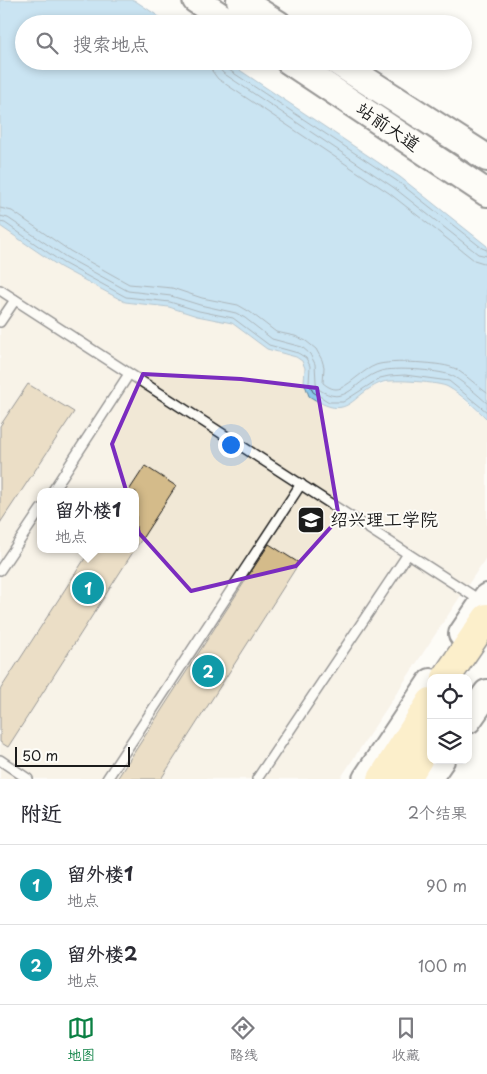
<!DOCTYPE html>
<html lang="zh">
<meta charset="utf-8">
<style>
:root{--surface:#fff;--page:#f2f2f3;--text:#2b2b33;--muted:#7c7c81;--line:#e1e1e2;--accent:#0b8043}
body{margin:0;font-family:"Playpen Sans","LXGW WenKai TC",sans-serif;background:var(--page);color:var(--text)}
.controls{position:absolute;right:15px;bottom:15px;display:grid;overflow:hidden;border-radius:10px;box-shadow:0 2px 8px #0003}
.controls button{width:45px;height:45px;display:grid;place-items:center;padding:0;border:0;border-bottom:1px solid var(--line);background:var(--surface);color:var(--text);font:25px sans-serif}
.scale{position:absolute;left:15px;bottom:12px;width:115px;box-sizing:border-box;padding-left:5px;border:2px solid #1c1c1c;border-top:0;font-size:14px;line-height:18px;white-space:nowrap;color:#1c1c1c;-webkit-text-stroke:4px #fdfcf7;paint-order:stroke}
.you{position:absolute;left:230px;top:444px;width:18px;height:18px;margin:-12px;border:4px solid #fff;border-radius:50%;background:#1a73e8;box-shadow:0 0 0 8px #1a73e833}
.badge{display:grid;place-items:center;width:32px;height:32px;border-radius:50%;background:var(--accent);color:#fff;font-size:16px;font-weight:700}
.pin{position:absolute;translate:-50% -50%;border:2px solid #fff;box-shadow:0 1px 5px #0006}
.popup{position:absolute;left:37px;top:488px;width:102px;height:65px;box-sizing:border-box;display:grid;place-content:center;border-radius:10px;background:var(--surface);filter:drop-shadow(0 1px 4px #0005);font-size:16px;white-space:nowrap;color:var(--muted)}
.popup b{font-size:19px;color:var(--text)}
.popup::after{content:'';position:absolute;left:50%;top:100%;margin-left:-10px;border:10px solid transparent;border-top-color:var(--surface)}
.list{margin:0;padding:0;list-style:none}
h2{display:flex;justify-content:space-between;align-items:center;height:65px;margin:0;padding:0 20px;font-size:21px}
h2 small{font-size:16px;font-weight:400;color:var(--muted)}
.list li{display:grid;grid-template-columns:32px 1fr auto;gap:15px;align-items:center;box-sizing:border-box;height:80px;padding:0 20px;border-top:1px solid var(--line)}
.list b{display:block;font-size:19px;white-space:nowrap}
.list p{margin:0;font-size:16px;white-space:nowrap;color:var(--muted)}
.list em{font-size:16px;font-style:normal;color:var(--muted)}
.icon{flex:none;width:28px;height:28px;fill:none;stroke:currentColor;stroke-width:2;stroke-linecap:round;stroke-linejoin:round}
.map{position:relative;flex:none;width:487px;height:779px;overflow:hidden}
.search{position:absolute;background:var(--surface);box-shadow:0 2px 8px #0003;left:15px;right:15px;top:15px;height:55px;display:flex;align-items:center;gap:12px;box-sizing:border-box;padding:0 18px;border-radius:28px;color:var(--muted);font-size:19px}
.sheet{height:225px;background:var(--surface)}
nav{display:flex;justify-content:space-around;align-items:center;box-sizing:border-box;height:70px;border-top:1px solid var(--line);background:var(--surface);font-size:14px;color:var(--muted)}
nav a{display:grid;justify-items:center;gap:2px}
nav .on{color:var(--accent)}
.map>svg:first-child{display:block}
.built{fill:#f1e8d6;fill-rule:evenodd}
.water{fill:#8cc8ec;stroke:#5f8399}
.lines{fill:none;stroke-linecap:round;stroke-linejoin:round}
.shore{stroke:#49616f;stroke-width:1}
.building{fill:#d4bb8a;stroke:#1c1c1c}
.service-casing{stroke:#1c1c1c;stroke-width:12}
.secondary-casing{stroke:#1c1c1c;stroke-width:30}
.trunk-casing{stroke:#1c1c1c;stroke-width:31}
.service{stroke:#fdfcf7;stroke-width:9}
.secondary{stroke:#fdfcf7;stroke-width:26}
.trunk{stroke:#fadf96;stroke-width:28}
.marked{fill:none;stroke:#7b2cbf;stroke-width:4;stroke-linejoin:round}
.labels{text-anchor:middle;stroke-width:4;stroke-linejoin:round;paint-order:stroke}
.street-label{font-size:18px;fill:#1c1c1c;stroke:#fdfcf7}
.poi-label{font-size:18px;fill:#1c1c1c;stroke:#fdfcf7;text-anchor:start}
</style>
<div class="map">
<svg width="487" height="779" viewBox="0 0 487 779">
<rect width="100%" height="100%" fill="#fdfcf7"/>
<filter id="ink" filterUnits="userSpaceOnUse"><feTurbulence type="fractalNoise" baseFrequency=".02" numOctaves="2"/><feDisplacementMap in="SourceGraphic" scale="10" xChannelSelector="R" yChannelSelector="G"/><feConvolveMatrix kernelMatrix="1 2 1 2 8 2 1 2 1" color-interpolation-filters="sRGB"/></filter>
<g filter="url(#ink)">
<path class="built" d="M 0,226 L 60,267 L 125,302 L 169,307 L 197,316 L 232,323 L 249,336 L 274,352 L 289,354 L 302,361 L 305,368 L 304,382 L 376,386 L 390,381 L 405,380 L 447,385 L 487,419 L 487,556 L 340,779 L 0,779 ZM 41,492 L 136,492 L 136,549 L 41,549 Z"/>
<path class="water" d="M 0,0 L 134,0 L 170,24 L 24,24 L 24,61 L 226,61 L 400,177 L 487,246 L 487,419 C 476,408 462,395 448,387 C 440,382 393,379 383,382 C 349,394 351,424 309,396 L 304,382 L 305,368 L 302,361 L 296,357 L 267,349 L 232,323 L 197,316 L 169,307 L 125,302 L 60,267 L 0,226 Z"/>
<g class="lines">
<g class="shore">
<polyline points="210,61 212,71 218,79 389,193 474,260 487,264"/>
<polyline points="218,61 219,68 223,73 393,187 478,254 487,256"/>
<polyline points="224,61 226,68 397,181 482,248 487,250"/>
<path d="M 0,208 L 12,211 L 70,251 L 129,284 L 172,288 L 202,298 L 238,305 L 250,312 L 276,332 L 295,336 L 306,341 L 316,349 L 322,360 L 324,367 L 323,383 C 328,387 334,391 341,388 C 353,382 363,370 376,365 C 390,360 444,362 456,369 C 467,376 477,386 487,393"/>
<path d="M 0,216 L 8,218 L 66,257 L 128,291 L 171,296 L 200,305 L 236,313 L 245,318 L 272,339 L 302,347 L 310,354 L 315,364 L 316,382 L 317,388 C 347,410 354,379 381,371 C 394,367 437,370 450,375 C 459,378 479,396 487,403"/>
<polyline points="0,222 5,223 63,263 126,297 170,302 199,311 233,318 269,345 298,353 306,358 310,366 309,383 313,392 329,402 343,402 380,378 389,376 405,375 449,381 487,412"/>
</g>
</g>
<g class="building">
<polygon points="28,384 74,412 0,523 0,426"/>
<polygon points="145,466 176,486 136,548 136,492 128,492"/>
<polygon points="269,544 299,563 161,779 117,779"/>
<polygon points="91,549 135,549 8,747 0,742 0,690"/>
</g>
<g class="lines">
<g class="service-casing">
<g id="service">
<polyline points="0,290 481,601"/>
<polyline points="0,322 15,300"/>
<polyline points="52,492 129,374"/>
<polyline points="0,570 41,509"/>
<polyline points="0,760 28,779"/>
<polyline points="107,779 301,484"/>
<polyline points="257,779 408,554"/>
</g>
</g>
<g class="secondary-casing">
<g id="secondary">
<polyline points="196,0 232,24"/>
<polyline points="240,0 278,24"/>
<polyline points="289,61 487,193"/>
<polyline points="336,61 487,158"/>
<polyline points="462,634 487,597"/>
<polyline points="468,720 487,693"/>
<polyline points="366,779 431,682"/>
<polyline points="428,779 441,760"/>
</g>
</g>
<g class="trunk-casing">
<g id="trunk">
<polyline points="446,678 487,618"/>
<polyline points="382,779 431,702"/>
<polyline points="406,779 431,738"/>
</g>
</g>
<use href="#service" class="service"/>
<use href="#secondary" class="secondary"/>
<use href="#trunk" class="trunk"/>
</g>
</g>
<path d="M0 0H487V779H0ZM 143,374 L 241,379 L 317,388 L 339,518 L 296,566 L 191,591 L 139,533 L 112,444 Z" fill="#fdfcf7" fill-opacity=".55" fill-rule="evenodd"/>
<path class="marked" d="M 143,374 L 241,379 L 317,388 L 339,518 L 296,566 L 191,591 L 139,533 L 112,444 Z"/>
<defs>
<g id="university-square" transform="scale(1.4375)"><rect x="-9" y="-9" width="18" height="18" rx="4" fill="#1c1c1c" stroke="#fdfcf7"/><path d="M0-5L7-2L0 1L-7-2ZM-4 1L0 2.5L4 1V4Q0 6-4 4Z" fill="#fff"/></g>
</defs>
<g fill-rule="evenodd">
<use href="#university-square" x="311" y="520"/>
</g>
<g class="labels">
<g class="street-label">
<text transform="translate(388 127) rotate(34)" y="6">站前大道</text>
</g>
<g class="poi-label">
<text x="330" y="526">绍兴理工学院</text>
</g>
</g>
</svg>
<div class="controls">
<button><svg class="icon" aria-label="locate" viewBox="0 0 24 24"><circle cx="12" cy="12" r="6"/><path d="M12 2v4M12 18v4M2 12h4M18 12h4"/></svg></button>
<button><svg class="icon" aria-label="layers" viewBox="0 0 24 24"><path d="M12 4l9 5-9 5-9-5zM3 14l9 5 9-5"/></svg></button>
</div>
<div class="scale">50 m</div>
<div class="you"></div>
<div class="pin badge" style="left:88px;top:588px;background:#0f9aa8">1</div>
<div class="popup"><b>留外楼1</b>地点</div>
<div class="pin badge" style="left:208px;top:671px;background:#0f9aa8">2</div>
<div class="search"><svg class="icon" aria-label="search" viewBox="0 0 24 24"><circle cx="10" cy="10" r="6"/><path d="M15 15l6 6"/></svg>搜索地点</div>
</div>
<section class="sheet">
<h2>附近<small>2个结果</small></h2>
<ul class="list">
<li><span class="badge" style="background:#0f9aa8">1</span><div><b>留外楼1</b><p>地点</p></div><em>90 m</em></li>
<li><span class="badge" style="background:#0f9aa8">2</span><div><b>留外楼2</b><p>地点</p></div><em>100 m</em></li>
</ul>
</section>
<nav>
<a class="on"><svg class="icon" aria-label="map" viewBox="0 0 24 24"><path d="M3 6l6-2 6 2 6-2v14l-6 2-6-2-6 2zM9 4v14M15 6v14"/></svg>地图</a>
<a><svg class="icon" aria-label="directions" viewBox="0 0 24 24"><path d="M12 3l9 9-9 9-9-9zM9 14v-3h6M13 9l2 2-2 2"/></svg>路线</a>
<a><svg class="icon" aria-label="saved" viewBox="0 0 24 24"><path d="M7 4h10v16l-5-4-5 4z"/></svg>收藏</a>
</nav>
